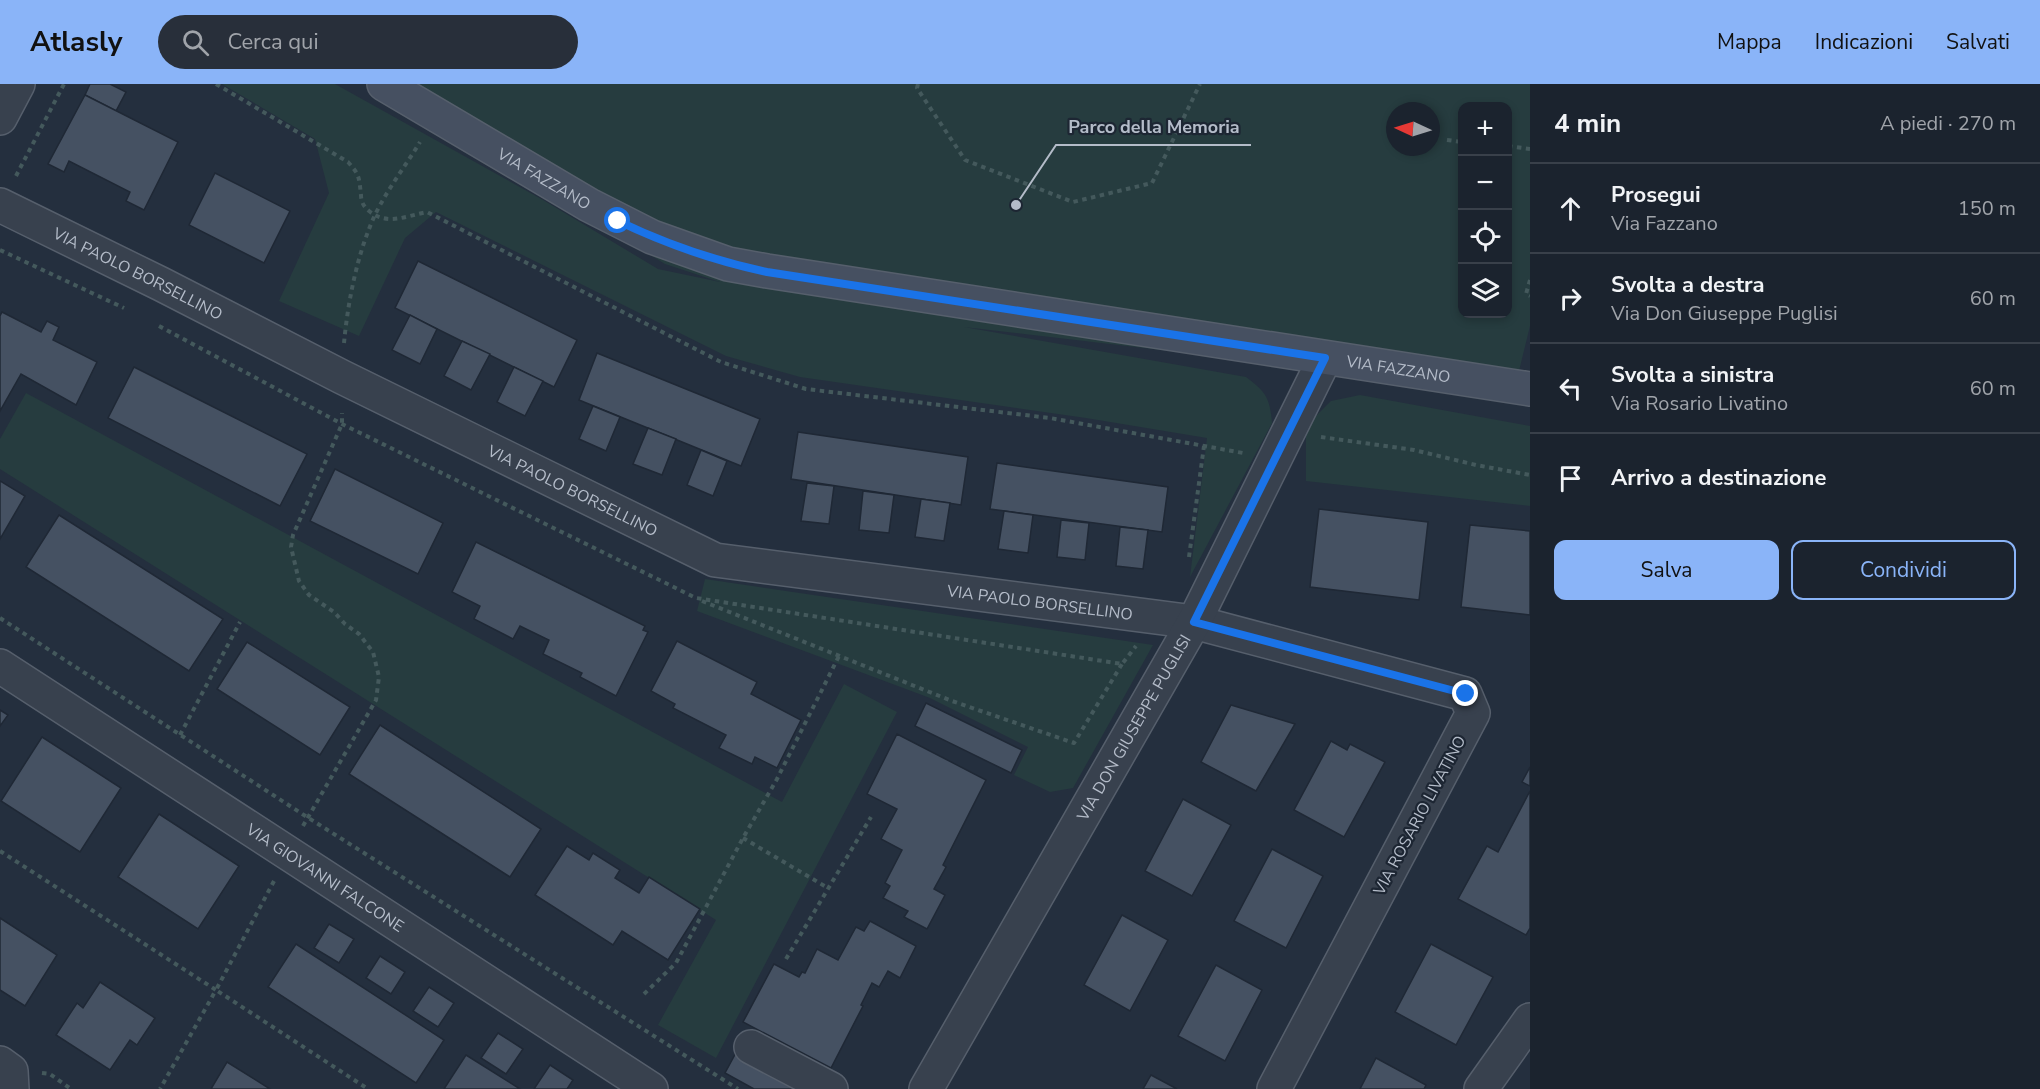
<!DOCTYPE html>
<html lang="it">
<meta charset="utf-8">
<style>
:root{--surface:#1b232e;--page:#282f3a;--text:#f1f3f6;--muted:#a0a4aa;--line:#39404a;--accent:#8ab4f8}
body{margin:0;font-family:"Nunito Sans",sans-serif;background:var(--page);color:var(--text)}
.controls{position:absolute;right:18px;top:18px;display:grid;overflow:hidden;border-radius:12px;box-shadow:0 3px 9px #0003}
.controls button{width:54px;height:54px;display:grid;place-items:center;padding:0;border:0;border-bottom:2px solid var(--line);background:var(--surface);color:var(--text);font:30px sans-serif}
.compass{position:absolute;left:1386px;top:18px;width:54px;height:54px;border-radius:50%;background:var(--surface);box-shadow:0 3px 9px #0003;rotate:274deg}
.stop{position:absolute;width:18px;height:18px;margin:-14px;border:4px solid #1a73e8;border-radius:50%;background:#fff}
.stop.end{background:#1a73e8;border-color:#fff;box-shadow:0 2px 6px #0008}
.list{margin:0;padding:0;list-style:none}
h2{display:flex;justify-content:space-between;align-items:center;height:78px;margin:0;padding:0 24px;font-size:26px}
h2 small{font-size:20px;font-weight:400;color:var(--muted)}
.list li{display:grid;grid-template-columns:39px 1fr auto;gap:18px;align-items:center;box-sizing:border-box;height:90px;padding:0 24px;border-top:2px solid var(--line)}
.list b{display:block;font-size:22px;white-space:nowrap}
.list p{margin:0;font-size:20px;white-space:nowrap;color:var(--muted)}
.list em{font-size:20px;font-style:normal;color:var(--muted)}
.actions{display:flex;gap:12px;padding:18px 24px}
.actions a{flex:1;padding:14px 0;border:2px solid var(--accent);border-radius:12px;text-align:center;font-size:21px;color:var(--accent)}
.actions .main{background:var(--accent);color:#111}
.icon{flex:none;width:33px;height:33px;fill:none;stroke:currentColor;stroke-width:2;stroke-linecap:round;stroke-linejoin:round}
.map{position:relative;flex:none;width:1530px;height:1005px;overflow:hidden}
header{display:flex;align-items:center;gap:36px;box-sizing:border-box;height:84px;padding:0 30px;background:var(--accent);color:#111}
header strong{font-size:28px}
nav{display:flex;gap:33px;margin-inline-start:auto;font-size:21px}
.search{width:420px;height:54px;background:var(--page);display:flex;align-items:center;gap:15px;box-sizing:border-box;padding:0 21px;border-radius:33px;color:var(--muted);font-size:22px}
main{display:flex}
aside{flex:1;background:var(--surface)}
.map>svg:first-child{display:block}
.green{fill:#263c3f;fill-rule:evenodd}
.building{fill:#455162;stroke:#1f2835;stroke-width:1.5}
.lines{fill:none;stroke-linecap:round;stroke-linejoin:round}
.street-casing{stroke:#565f6c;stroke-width:36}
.secondary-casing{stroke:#565f6c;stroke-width:36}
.path{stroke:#44595c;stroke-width:4;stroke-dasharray:4.5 4.5;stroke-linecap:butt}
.street{stroke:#38414e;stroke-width:33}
.secondary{stroke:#465061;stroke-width:33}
.route{stroke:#1a73e8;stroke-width:8}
.labels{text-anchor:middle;stroke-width:4.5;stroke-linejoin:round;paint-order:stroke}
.street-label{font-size:16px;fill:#b4bcc9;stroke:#1d2633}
.leader{fill:none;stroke:#b4bcc9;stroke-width:2}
.callout-dot{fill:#b4bcc9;stroke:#1d2633;stroke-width:2}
.callout-label{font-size:18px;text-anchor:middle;font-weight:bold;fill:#b4bcc9;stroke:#1d2633;stroke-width:4.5;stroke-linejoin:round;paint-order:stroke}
</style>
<header>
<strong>Atlasly</strong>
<div class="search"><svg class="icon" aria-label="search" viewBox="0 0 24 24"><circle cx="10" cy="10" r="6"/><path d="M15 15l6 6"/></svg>Cerca qui</div>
<nav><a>Mappa</a><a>Indicazioni</a><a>Salvati</a></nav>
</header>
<main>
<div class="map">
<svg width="1530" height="1005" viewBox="0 0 1530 1005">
<rect width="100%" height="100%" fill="#242f3e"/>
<g class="green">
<path d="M 222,0 L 335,0 L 543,116 L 658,185 L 720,198 L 665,180 L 442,42 L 377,0 L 1530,0 L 1530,242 L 1519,287 L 1333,286 L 964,243 L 1246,293 C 1266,308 1270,314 1272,339 L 1190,493 L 1207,354 L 1086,334 L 800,293 L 726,272 L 436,128 L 405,154 L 359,252 L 279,217 L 329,109 L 315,55 ZM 1462,22 L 1508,22 L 1508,230 L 1462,230 ZM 1395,27 L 1431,27 L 1431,63 L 1395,63 Z"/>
<polygon points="26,309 782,718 844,600 897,628 716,974 658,941 716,836 0,385 0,355"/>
<polygon points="1360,311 1530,342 1530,422 1306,397 1306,342 1331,317"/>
<polygon points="705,495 1153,561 1073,704 1050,708 1014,691 1028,663 930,614 697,527"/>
</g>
<g class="building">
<polygon points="90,0 110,0 126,8 116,27 85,11"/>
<polygon points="85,11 178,58 144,126 126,117 130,108 69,77 64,88 48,80"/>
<polygon points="215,89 290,127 264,179 189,141"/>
<polygon points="418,177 577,256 554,303 395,224"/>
<polygon points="2,228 41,248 47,237 59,243 53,256 97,278 76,321 21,290 0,327 0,232"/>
<polygon points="410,231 437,245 420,280 392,266"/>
<polygon points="462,257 490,270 471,306 444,292"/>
<polygon points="597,269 760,335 741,382 579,316"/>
<polygon points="134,283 307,370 280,422 108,334"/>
<polygon points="514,283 543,297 525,332 497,318"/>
<polygon points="593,322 620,333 606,367 579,355"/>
<polygon points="648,344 676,355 662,391 633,380"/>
<polygon points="798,348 968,373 961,421 791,395"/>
<polygon points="701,366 727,377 713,412 687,401"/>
<polygon points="997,379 1168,403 1162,448 990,425"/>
<polygon points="335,385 443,439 418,490 310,437"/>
<polygon points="0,397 25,412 0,455"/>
<polygon points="807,399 834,402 829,440 801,437"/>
<polygon points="863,407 894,411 889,449 859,446"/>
<polygon points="921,415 950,419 944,457 915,453"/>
<polygon points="1319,425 1428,438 1419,516 1310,503"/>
<polygon points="1004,427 1033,431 1028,469 998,465"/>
<polygon points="59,431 223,535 189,587 26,483"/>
<polygon points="1061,436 1089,439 1085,476 1057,473"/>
<polygon points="1470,441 1530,447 1530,531 1461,523"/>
<polygon points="1120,443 1148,446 1143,485 1116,482"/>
<polygon points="476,458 645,542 643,546 648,548 616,612 580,593 582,589 543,570 549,556 520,542 513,555 474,535 480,522 452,508"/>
<polygon points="677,557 757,598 751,610 801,636 777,684 755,673 752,680 719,664 726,651 673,624 675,620 651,607"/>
<polygon points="247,558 350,623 320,671 217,605"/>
<polygon points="926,619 1022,666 1011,689 915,642"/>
<polygon points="1231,621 1295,640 1256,707 1201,678"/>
<polygon points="0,626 8,631 0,642"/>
<polygon points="380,641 541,745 510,793 349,690"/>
<polygon points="897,650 986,696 943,781 946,783 934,805 945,811 927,845 904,833 908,827 883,814 890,802 885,799 902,766 881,755 897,725 867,710"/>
<polygon points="42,653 121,704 80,768 1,717"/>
<polygon points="1331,657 1347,666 1350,660 1385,678 1344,753 1294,726"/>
<polygon points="1530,683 1530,702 1522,698"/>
<polygon points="1530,707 1530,844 1526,851 1458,815 1487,762 1498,768"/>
<polygon points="1183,715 1231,741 1192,812 1145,787"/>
<polygon points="159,730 239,782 198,845 118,793"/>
<polygon points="567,762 589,776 593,769 620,786 615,794 639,809 649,793 700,825 668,876 622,847 613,861 535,811"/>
<polygon points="1272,765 1323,792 1286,864 1234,837"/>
<polygon points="1122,831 1168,856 1130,927 1084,901"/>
<polygon points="0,834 57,871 25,922 0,906"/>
<polygon points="870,837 916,862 900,894 888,887 879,903 872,899 861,921 863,922 831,984 743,938 774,880 799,893 802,888 805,889 817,865 838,876 856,843 864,847"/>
<polygon points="329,840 354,855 339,879 314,864"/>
<polygon points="296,860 444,956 416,999 268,903"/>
<polygon points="1431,860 1493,893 1456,961 1395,928"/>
<polygon points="380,872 405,888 391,910 366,894"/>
<polygon points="1216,881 1262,906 1225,977 1178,952"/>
<polygon points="100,898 155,934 137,961 130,956 110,986 56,951 77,919 83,924"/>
<polygon points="429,903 454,919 438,943 413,927"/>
<polygon points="498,949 523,965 506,990 481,974"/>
<polygon points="738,965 811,1005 754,1005 725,989"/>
<polygon points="466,971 520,1005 444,1005"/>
<polygon points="1376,974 1426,1001 1424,1005 1360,1005"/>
<polygon points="227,978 270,1005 211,1005"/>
<polygon points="550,981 573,996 567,1005 534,1005"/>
<polygon points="1151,991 1177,1005 1143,1005"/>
</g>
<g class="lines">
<g class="street-casing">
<g id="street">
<polyline points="0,34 18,0"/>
<path id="s1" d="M 0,121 L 161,200 L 342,293 L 715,476 L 1194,538 L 1465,610 L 1473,629 L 1274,1005"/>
<path id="s2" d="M 0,582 L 651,1005"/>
<polyline points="751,963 831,1005"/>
<polyline points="0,979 11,987 12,1005"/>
<path id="s3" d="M 926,1005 L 1194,538 L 1325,274"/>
<polyline points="1481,1005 1530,936"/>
</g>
</g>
<g class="secondary-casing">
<g id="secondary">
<path id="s4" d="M 384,0 L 589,121 L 652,153 L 728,180 L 767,187 L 1530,305"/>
</g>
</g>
<g class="path">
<path d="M 216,0 L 348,78 C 360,91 359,94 361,111 C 361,118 364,123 369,127 C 387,142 406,132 427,128 L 721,278 L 806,305 L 1050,334 L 1243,369"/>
<polyline points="918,0 917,4 965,76 1073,118 1152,99 1200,0"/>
<polyline points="1447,56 1462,58"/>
<polyline points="1508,62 1530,65"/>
<polyline points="16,92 64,0"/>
<polyline points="0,166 124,224"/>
<polyline points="1530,196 1526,210 1530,212"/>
<polyline points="159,242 342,340 696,514 1122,580 1136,562"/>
<path d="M 344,259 C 348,217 357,171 374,133 C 386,107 405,83 420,58"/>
<polyline points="1321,353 1414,366 1476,381 1530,391"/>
<polyline points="1189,473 1204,362"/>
<polyline points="702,517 952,617 1074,659 1122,580"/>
<polyline points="0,534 307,733 738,1005"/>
<polyline points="180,651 240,538"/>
<polyline points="303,742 376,616 379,593 373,568 359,550 345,540 334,528 309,511 299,497 291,463 293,451 342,340 342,329"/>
<polyline points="743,754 828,804"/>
<polyline points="0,767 216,906 160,1005"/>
<polyline points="274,797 216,906 368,1005"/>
<polyline points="786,875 871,733"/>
<polyline points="644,910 676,879 743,754 777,695 839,572"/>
<polyline points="42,989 50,990 71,1005"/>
</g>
<use href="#street" class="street"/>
<use href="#secondary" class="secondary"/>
</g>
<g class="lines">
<path class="route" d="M 618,137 C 666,160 715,177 767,188 L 1325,274 L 1194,538 L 1466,610"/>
</g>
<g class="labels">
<g class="street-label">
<text dy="6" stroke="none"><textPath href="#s4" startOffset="186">VIA FAZZANO</textPath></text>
<text dy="6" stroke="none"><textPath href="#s1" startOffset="154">VIA PAOLO BORSELLINO</textPath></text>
<text dy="6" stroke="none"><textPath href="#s4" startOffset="1068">VIA FAZZANO</textPath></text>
<text dy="6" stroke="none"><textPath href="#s1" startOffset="640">VIA PAOLO BORSELLINO</textPath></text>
<text dy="6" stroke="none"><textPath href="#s1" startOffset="1126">VIA PAOLO BORSELLINO</textPath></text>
<text dy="6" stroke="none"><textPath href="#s3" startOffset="417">VIA DON GIUSEPPE PUGLISI</textPath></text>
<text transform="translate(1419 731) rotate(-62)" y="6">VIA ROSARIO LIVATINO</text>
<text dy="6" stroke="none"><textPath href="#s2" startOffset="388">VIA GIOVANNI FALCONE</textPath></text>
</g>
</g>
<path class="leader" d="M1016 121L1056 61H1251"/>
<circle class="callout-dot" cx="1016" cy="121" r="6"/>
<g class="callout-label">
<text x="1154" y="49">Parco della Memoria</text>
</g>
</svg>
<div class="controls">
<button>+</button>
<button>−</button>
<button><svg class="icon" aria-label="locate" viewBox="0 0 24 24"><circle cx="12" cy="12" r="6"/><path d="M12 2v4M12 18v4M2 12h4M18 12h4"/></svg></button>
<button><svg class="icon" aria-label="layers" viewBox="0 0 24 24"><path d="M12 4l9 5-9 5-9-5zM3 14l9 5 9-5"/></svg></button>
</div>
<svg class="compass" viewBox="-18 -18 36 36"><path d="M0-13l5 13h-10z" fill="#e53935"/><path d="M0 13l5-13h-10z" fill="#a0a4aa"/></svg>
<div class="stop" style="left:618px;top:137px"></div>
<div class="stop end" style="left:1466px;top:610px"></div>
</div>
<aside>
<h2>4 min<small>A piedi · 270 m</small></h2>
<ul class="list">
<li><svg class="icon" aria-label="ahead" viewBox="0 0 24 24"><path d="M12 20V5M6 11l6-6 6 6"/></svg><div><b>Prosegui</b><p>Via Fazzano</p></div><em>150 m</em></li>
<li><svg class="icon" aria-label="right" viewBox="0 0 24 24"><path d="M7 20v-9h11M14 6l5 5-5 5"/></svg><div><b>Svolta a destra</b><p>Via Don Giuseppe Puglisi</p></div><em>60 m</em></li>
<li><svg class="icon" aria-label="left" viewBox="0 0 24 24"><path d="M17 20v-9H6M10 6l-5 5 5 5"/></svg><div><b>Svolta a sinistra</b><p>Via Rosario Livatino</p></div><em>60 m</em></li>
<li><svg class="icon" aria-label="arrive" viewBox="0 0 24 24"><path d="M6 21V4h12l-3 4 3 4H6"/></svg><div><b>Arrivo a destinazione</b></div></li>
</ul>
<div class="actions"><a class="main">Salva</a><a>Condividi</a></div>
</aside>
</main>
